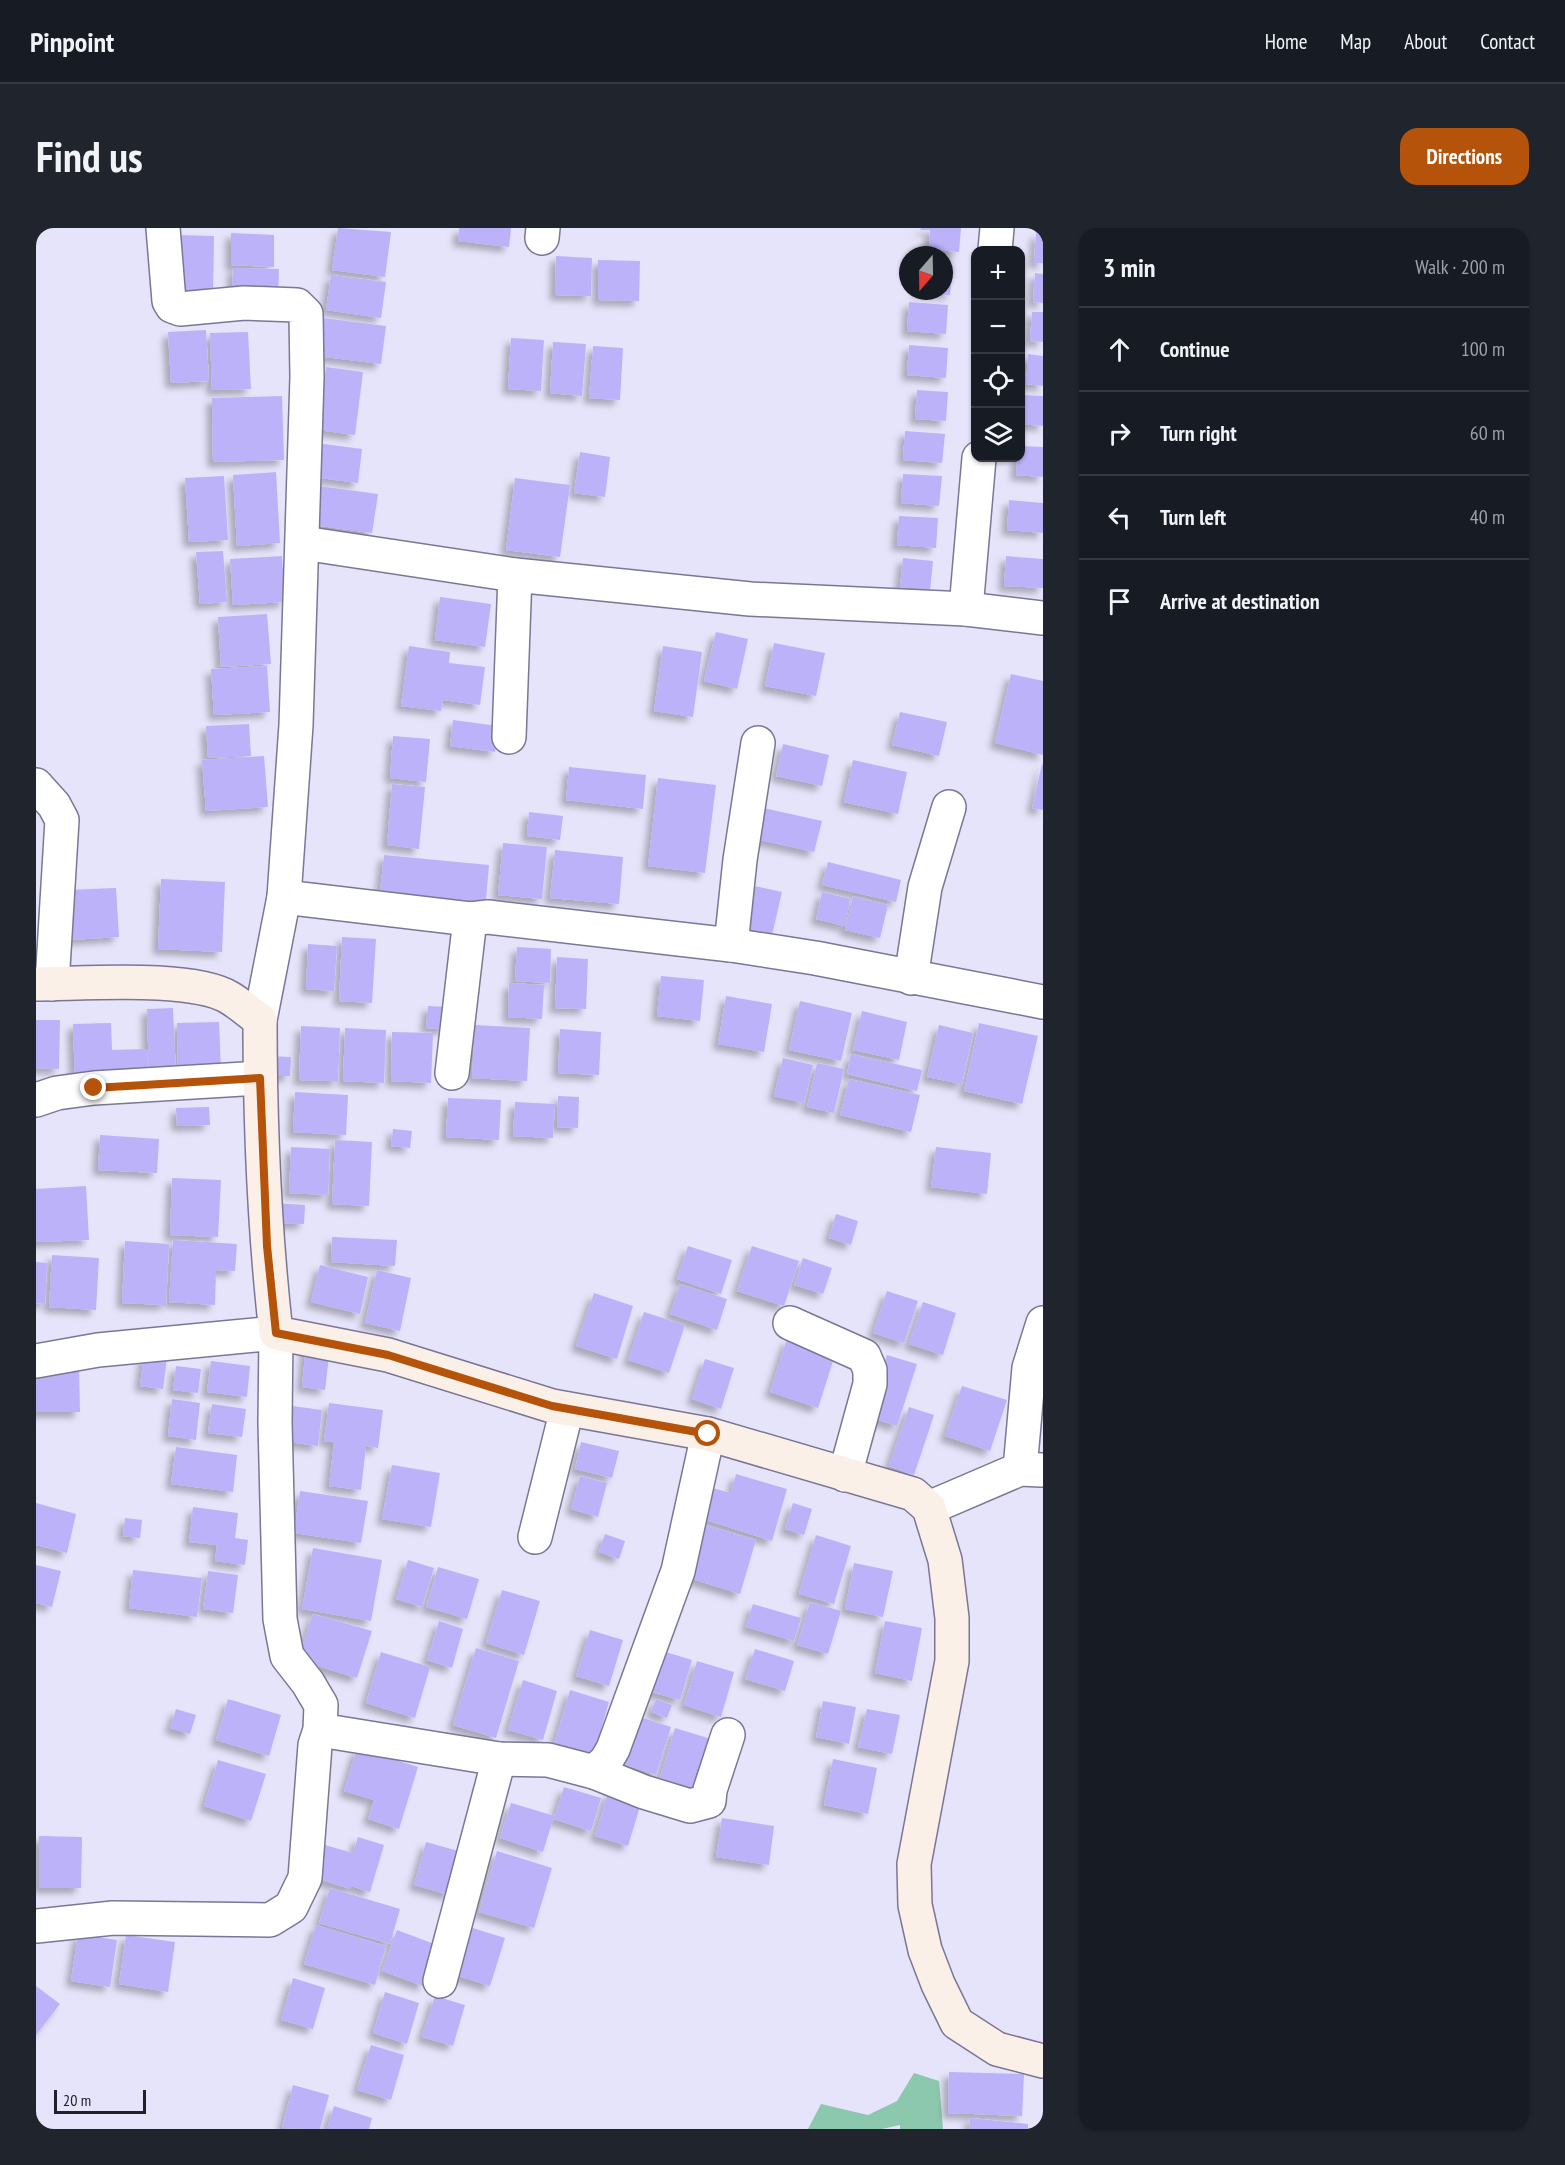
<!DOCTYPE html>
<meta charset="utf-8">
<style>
:root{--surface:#171b24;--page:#20242c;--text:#f1f3f6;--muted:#9ea1a6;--line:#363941;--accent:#b45309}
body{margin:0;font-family:"PT Sans Narrow",sans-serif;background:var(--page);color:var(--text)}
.controls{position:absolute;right:18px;top:18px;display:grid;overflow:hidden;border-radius:12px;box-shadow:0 2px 4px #0004}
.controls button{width:54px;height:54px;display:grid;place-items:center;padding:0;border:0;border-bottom:2px solid var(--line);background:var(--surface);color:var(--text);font:30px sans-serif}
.compass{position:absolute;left:863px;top:18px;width:54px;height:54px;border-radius:50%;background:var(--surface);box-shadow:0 2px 4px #0004;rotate:200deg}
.scale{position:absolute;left:18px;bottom:15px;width:92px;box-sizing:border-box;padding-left:6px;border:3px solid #21202d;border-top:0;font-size:16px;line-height:21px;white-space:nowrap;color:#21202d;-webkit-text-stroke:4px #e6e4fa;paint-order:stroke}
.stop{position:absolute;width:18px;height:18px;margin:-14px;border:4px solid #b45309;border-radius:50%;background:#fff}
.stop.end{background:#b45309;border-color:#fff;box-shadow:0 2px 6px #0008}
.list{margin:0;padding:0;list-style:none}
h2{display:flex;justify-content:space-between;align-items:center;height:78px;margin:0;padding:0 24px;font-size:26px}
h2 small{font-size:20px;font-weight:400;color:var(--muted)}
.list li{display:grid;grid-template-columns:39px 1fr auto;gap:18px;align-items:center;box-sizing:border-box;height:84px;padding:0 24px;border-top:2px solid var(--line)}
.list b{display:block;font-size:22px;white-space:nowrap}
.list em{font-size:20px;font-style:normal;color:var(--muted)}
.icon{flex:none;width:33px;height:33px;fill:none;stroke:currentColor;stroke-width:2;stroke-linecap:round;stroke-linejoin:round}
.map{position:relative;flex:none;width:1007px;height:1901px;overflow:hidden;border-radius:18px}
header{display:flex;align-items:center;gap:36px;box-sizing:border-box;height:84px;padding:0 30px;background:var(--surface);border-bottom:2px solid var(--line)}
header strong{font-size:28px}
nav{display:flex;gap:33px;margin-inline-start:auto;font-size:21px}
.intro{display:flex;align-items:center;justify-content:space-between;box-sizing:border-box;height:144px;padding:0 36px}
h1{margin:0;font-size:42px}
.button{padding:15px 27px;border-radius:18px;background:var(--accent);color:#fff;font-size:21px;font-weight:700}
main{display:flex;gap:36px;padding:0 36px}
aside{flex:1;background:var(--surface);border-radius:18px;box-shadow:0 2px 4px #0004}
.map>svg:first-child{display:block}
.green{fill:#8cc8ad}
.building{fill:#bcb2fa;filter:url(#shadow)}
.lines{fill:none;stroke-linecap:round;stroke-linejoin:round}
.street-casing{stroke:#7a7696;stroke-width:36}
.secondary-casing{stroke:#7a7696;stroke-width:36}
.street{stroke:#fff;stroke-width:33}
.secondary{stroke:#fbf0e7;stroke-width:33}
.route{stroke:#b45309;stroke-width:8}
</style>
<header>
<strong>Pinpoint</strong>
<nav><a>Home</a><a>Map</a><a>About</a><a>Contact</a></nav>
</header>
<div class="intro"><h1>Find us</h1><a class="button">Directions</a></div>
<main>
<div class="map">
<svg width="1007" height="1901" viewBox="0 0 1007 1901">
<defs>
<filter id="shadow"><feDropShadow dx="-5.5" dy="5.5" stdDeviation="3" flood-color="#0004"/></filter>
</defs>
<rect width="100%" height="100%" fill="#e6e4fa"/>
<polygon class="green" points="878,1845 903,1853 907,1901 864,1901 864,1897 846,1901 772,1901 785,1876 832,1887 861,1873"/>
<g class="building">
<polygon points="302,0 355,4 349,49 296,42"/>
<polygon points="423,0 475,0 473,19 422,13"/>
<polygon points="885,0 925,0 923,24 893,21 894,2 884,2"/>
<polygon points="195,5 238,7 238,39 195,37"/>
<polygon points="1000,5 1007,6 1007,35 998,35"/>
<polygon points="144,7 178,8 177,67 142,67"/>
<polygon points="520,28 556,30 555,68 519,67"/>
<polygon points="562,32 604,33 603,73 562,72"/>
<polygon points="908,37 917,38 914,67 879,65 879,63 908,63"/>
<polygon points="197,40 243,41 242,71 196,70"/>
<polygon points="999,45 1007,46 1007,75 997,74"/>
<polygon points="295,47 350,54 345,90 290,82"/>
<polygon points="873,74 912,77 910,106 871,103"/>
<polygon points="996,84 1007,84 1007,114 994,113"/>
<polygon points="287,90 350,98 345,136 281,128"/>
<polygon points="170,102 173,153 135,155 132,104"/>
<polygon points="212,104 215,161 176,162 174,105"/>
<polygon points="475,110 508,112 505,163 472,161"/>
<polygon points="517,114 550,116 546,168 514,165"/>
<polygon points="873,117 912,120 910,150 871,147"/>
<polygon points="557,118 587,120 584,172 553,170"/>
<polygon points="992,126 1007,128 1007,158 990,156"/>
<polygon points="290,139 327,144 319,207 282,202"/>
<polygon points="881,162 912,164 910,193 879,191"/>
<polygon points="986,167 1007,168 1007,198 984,196"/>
<polygon points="246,168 248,232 177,234 176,170"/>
<polygon points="869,203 909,206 906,235 867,232"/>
<polygon points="281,215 326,221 322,255 277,249"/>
<polygon points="984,218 1007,219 1007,249 980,247 981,230 984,230"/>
<polygon points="544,224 574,229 569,269 538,265"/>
<polygon points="240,244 244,315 201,318 197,247"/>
<polygon points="867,246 906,248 903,278 865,275"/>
<polygon points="188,248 192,312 153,314 149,250"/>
<polygon points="479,250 534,257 524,329 470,322"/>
<polygon points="275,257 342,266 336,305 270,296"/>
<polygon points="973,272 1007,275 1007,305 971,302"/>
<polygon points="863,288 902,290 900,320 861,317"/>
<polygon points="187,323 191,374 164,376 160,324"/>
<polygon points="246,328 249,374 197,377 194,331"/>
<polygon points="970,328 1007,331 1007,360 968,358"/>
<polygon points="867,330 897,333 894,362 864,359"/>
<polygon points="404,369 455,376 449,419 399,412"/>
<polygon points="231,386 235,436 185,439 182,389"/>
<polygon points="680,404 712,411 701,461 668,453"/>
<polygon points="738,415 789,425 780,468 729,458"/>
<polygon points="373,418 414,424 413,435 449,439 444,477 407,472 405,483 365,478"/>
<polygon points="627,418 666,424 657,489 618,483"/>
<polygon points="231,438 234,484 178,487 175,441"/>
<polygon points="975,446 1007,453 1007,527 959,515"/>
<polygon points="864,484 911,494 903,528 856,517"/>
<polygon points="417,492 462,498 459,524 414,518"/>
<polygon points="213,496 215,528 172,530 170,498"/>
<polygon points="357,508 394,511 390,554 354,550"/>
<polygon points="747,516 793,527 786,558 740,548"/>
<polygon points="228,528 232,579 170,583 166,532"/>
<polygon points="817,532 871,544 862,586 808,574"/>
<polygon points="1006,536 1007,537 1007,582 996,580"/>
<polygon points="533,539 610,547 607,581 530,572"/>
<polygon points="622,550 680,557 669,645 612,638"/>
<polygon points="356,556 389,559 383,621 351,617"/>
<polygon points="723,579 786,593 778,624 715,610"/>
<polygon points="493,584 527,588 524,612 491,608"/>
<polygon points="467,615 511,619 506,671 462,667"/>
<polygon points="519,622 587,629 583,676 514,670"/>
<polygon points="348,627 453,637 449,683 343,673"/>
<polygon points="792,634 865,652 860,674 786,657"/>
<polygon points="125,651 189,654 186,724 122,721"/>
<polygon points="714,657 746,664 736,707 704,700"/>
<polygon points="80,660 83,709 34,712 31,662"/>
<polygon points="786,664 814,671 809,698 780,691"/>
<polygon points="817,668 852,677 844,710 809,702"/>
<polygon points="306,709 340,711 336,775 303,773"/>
<polygon points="272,716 301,718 298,763 270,761"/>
<polygon points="481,719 515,721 514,755 479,753"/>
<polygon points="521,729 552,731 550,781 519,780"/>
<polygon points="625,748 668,752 664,793 621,788"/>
<polygon points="473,755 508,757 506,791 472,789"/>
<polygon points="690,768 736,776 728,824 682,816"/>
<polygon points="764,773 816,785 805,833 753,822"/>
<polygon points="392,778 412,779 410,801 390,800"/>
<polygon points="137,780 140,849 113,850 111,781"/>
<polygon points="826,783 871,794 863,832 817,822"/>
<polygon points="0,792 24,792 23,841 0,840"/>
<polygon points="183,794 185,843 142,844 141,795"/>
<polygon points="75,795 76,822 111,821 112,853 39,855 37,796"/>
<polygon points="943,795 1002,808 986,876 928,863"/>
<polygon points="439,797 494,800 491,853 436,850"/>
<polygon points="903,797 937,805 926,856 891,849"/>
<polygon points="265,798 304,800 302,853 263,852"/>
<polygon points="309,800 350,802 348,855 307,853"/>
<polygon points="524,801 565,804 563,847 522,845"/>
<polygon points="356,804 397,805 395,855 355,853"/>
<polygon points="815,826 886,842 881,863 811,846"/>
<polygon points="233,828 255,829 254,848 231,848"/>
<polygon points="747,830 777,837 768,875 738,868"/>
<polygon points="781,835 808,841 798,885 771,879"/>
<polygon points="813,851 884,867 875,904 804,887"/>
<polygon points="259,864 312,867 310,907 257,904"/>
<polygon points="522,868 543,869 542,900 521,899"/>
<polygon points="412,870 465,872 463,912 410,909"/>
<polygon points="479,874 519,876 517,910 477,908"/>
<polygon points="173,879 174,897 141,898 140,880"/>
<polygon points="357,901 376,903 374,920 355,918"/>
<polygon points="64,907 123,911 121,945 62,942"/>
<polygon points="299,912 336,914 333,978 296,976"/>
<polygon points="255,919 294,921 292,967 253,965"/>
<polygon points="900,919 955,925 951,966 895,959"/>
<polygon points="136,950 185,952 182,1009 134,1007"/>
<polygon points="50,958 53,1012 0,1014 0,961"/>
<polygon points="239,975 269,977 268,996 238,995"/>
<polygon points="800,986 822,993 815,1017 793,1010"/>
<polygon points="296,1009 361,1012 359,1038 295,1034"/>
<polygon points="137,1012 201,1016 199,1043 180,1042 179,1077 133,1074"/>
<polygon points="89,1013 133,1016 130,1077 86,1075"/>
<polygon points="652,1018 696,1032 685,1066 641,1051"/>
<polygon points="716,1018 763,1033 748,1078 701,1063"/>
<polygon points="16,1027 63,1030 60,1082 13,1079"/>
<polygon points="767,1030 796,1040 787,1066 758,1057"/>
<polygon points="0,1034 11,1035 9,1076 0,1075"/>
<polygon points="284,1037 332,1049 324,1086 275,1074"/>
<polygon points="341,1042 375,1050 364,1103 329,1095"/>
<polygon points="644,1056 691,1071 681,1102 634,1086"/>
<polygon points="851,1063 882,1073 868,1115 837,1105"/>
<polygon points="558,1065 597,1078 581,1131 540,1118"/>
<polygon points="887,1074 920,1085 907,1127 873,1116"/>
<polygon points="608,1084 649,1097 633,1145 592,1132"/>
<polygon points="751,1111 799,1127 782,1180 734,1164"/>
<polygon points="270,1117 294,1120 289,1162 266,1159"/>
<polygon points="108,1127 131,1130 127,1161 104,1158"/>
<polygon points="851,1127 881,1136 861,1198 830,1188"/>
<polygon points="669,1131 698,1140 685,1181 656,1171"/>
<polygon points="175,1133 214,1138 211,1169 171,1164"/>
<polygon points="43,1137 44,1184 0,1184 0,1138"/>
<polygon points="140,1138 165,1141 162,1165 137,1162"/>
<polygon points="926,1158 971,1172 954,1223 909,1208"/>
<polygon points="136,1171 164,1175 160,1212 132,1208"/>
<polygon points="293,1175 347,1182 342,1220 330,1218 325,1262 293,1258 298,1214 288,1213"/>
<polygon points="176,1176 210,1181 206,1209 172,1205"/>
<polygon points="249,1177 286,1182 282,1218 245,1213"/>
<polygon points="873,1179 898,1187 878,1247 853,1238"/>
<polygon points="545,1214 583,1223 576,1250 539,1241"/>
<polygon points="140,1219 201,1227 197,1264 135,1256"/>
<polygon points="356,1237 404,1245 395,1299 346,1291"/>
<polygon points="700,1246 751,1261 736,1313 667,1291 676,1260 695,1265"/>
<polygon points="544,1248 571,1255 562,1289 535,1281"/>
<polygon points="264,1263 332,1273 325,1315 258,1305"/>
<polygon points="0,1275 40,1286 31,1325 0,1317"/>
<polygon points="757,1275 776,1281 768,1307 749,1301"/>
<polygon points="157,1279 202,1285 199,1310 212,1312 209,1337 179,1333 181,1317 153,1314"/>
<polygon points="89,1290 106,1292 104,1310 87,1308"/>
<polygon points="669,1297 720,1312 704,1366 653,1350"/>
<polygon points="569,1306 589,1313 583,1331 563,1324"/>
<polygon points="780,1307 815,1318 798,1376 763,1366"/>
<polygon points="277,1320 346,1332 335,1393 266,1381"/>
<polygon points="372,1332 398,1340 386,1379 360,1371"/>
<polygon points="818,1335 857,1343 847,1389 809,1381"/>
<polygon points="0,1337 25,1343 16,1379 0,1375"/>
<polygon points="402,1339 443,1351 431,1391 390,1379"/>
<polygon points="97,1342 166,1350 161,1389 93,1380"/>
<polygon points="172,1343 202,1347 197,1385 167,1381"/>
<polygon points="466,1362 504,1373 488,1427 450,1415"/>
<polygon points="774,1374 805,1383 792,1426 761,1417"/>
<polygon points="717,1376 765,1390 758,1413 710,1399"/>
<polygon points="277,1386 336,1403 321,1450 262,1432"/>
<polygon points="403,1393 427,1401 416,1440 391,1432"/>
<polygon points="849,1393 886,1400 876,1453 839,1445"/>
<polygon points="554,1402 587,1412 573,1458 540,1448"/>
<polygon points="440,1420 483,1433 460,1510 417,1497"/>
<polygon points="620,1421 656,1432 644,1472 608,1462"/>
<polygon points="719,1421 758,1433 749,1463 709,1451"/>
<polygon points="345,1424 394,1439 379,1490 330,1475"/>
<polygon points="661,1433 698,1444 685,1489 648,1477"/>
<polygon points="487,1452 521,1463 507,1512 472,1502"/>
<polygon points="534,1462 573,1474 557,1528 518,1516"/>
<polygon points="192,1471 245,1487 233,1528 180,1512"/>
<polygon points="620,1471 636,1477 631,1490 615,1484"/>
<polygon points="787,1473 820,1479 813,1516 780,1509"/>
<polygon points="140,1481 160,1487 154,1506 134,1500"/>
<polygon points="831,1481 864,1487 856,1526 822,1519"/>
<polygon points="598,1487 635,1499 620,1547 584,1535"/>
<polygon points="639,1500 675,1511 658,1564 623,1553"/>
<polygon points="321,1520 382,1539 363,1601 332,1591 338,1572 308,1563"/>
<polygon points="797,1531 841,1540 832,1586 788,1577"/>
<polygon points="182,1532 230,1546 215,1593 168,1578"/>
<polygon points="528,1559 565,1570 555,1603 517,1591 507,1624 464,1610 475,1575 519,1588"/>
<polygon points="572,1564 605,1575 592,1618 559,1608"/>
<polygon points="686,1590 738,1598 733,1637 680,1629"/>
<polygon points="3,1608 46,1609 45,1660 3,1660"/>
<polygon points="322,1609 348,1617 334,1664 315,1658 314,1661 279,1650 289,1617 317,1625"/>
<polygon points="390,1614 426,1624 414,1667 378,1657"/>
<polygon points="461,1623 516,1640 498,1700 443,1684"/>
<polygon points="294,1660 364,1681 354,1716 283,1695"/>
<polygon points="280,1697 350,1718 339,1757 268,1736"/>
<polygon points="427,1697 469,1710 454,1758 413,1745"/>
<polygon points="361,1702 401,1717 387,1758 346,1743"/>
<polygon points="42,1706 81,1712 74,1759 35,1753"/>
<polygon points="90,1707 139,1714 132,1764 83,1756"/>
<polygon points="257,1750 289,1760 277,1801 245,1792"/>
<polygon points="0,1758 24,1776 0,1807"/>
<polygon points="349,1764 383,1775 371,1816 337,1805"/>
<polygon points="399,1768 429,1777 417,1818 386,1809"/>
<polygon points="335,1817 368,1827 355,1872 321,1862"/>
<polygon points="913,1844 988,1846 986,1888 912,1885"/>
<polygon points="257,1857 293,1867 284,1901 246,1900"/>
<polygon points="298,1878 336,1890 333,1901 291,1901"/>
<polygon points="934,1890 992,1896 992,1901 933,1901"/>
</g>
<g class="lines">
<g class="street-casing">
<g id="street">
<polyline points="127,0 133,73 136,78 144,81 208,75 261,77 270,86 271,149 260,497 248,669 224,792"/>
<polyline points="506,10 507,0"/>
<polyline points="959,22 961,0"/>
<polyline points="267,315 479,347 714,371 930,381 1007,390"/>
<polyline points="930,381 943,230"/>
<polyline points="473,509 479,347"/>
<polyline points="0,557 18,577 26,592 16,756"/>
<polyline points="248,669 434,691 452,689 695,717 779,730 1007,774"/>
<polyline points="695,717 704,632 722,515"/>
<polyline points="875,750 889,659 913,579"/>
<polyline points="416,845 434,691"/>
<polyline points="0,872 21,865 58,860 224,850"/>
<polyline points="754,1095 828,1128 834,1142 834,1156 809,1247"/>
<polyline points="0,1133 62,1122 240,1105 239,1195 244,1391 251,1428 272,1455 285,1477 284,1502 279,1517 269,1650 255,1679 234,1692 77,1690 0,1698"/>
<polyline points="984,1241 993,1140 1007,1095"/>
<polyline points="893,1280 984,1241 1005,1242"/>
<polyline points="499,1309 531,1181"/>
<polyline points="284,1502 463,1531 512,1532 558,1544 570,1533 577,1521 642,1343 672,1206"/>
<polyline points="558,1544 608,1564 654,1578 673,1573 674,1562 692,1507"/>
<polyline points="404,1753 463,1531"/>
</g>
</g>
<g class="secondary-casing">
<path id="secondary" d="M 0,756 C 47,756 156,747 194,770 C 204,776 214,785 224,792 C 224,898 228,999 240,1105 L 352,1127 L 516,1178 L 672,1206 L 877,1266 L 893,1280 L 909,1332 L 916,1390 L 916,1433 L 878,1636 L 879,1677 L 889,1722 L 902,1756 L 921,1795 L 961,1821 L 1007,1833"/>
</g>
<use href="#street" class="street"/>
<use href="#secondary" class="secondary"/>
</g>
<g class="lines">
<polyline class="route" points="58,860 224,850 231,1018 240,1105 352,1127 516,1178 672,1206"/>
</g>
</svg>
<div class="controls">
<button>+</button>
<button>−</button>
<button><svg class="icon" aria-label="locate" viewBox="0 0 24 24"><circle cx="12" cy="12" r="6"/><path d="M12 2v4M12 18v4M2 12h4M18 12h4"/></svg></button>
<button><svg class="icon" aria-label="layers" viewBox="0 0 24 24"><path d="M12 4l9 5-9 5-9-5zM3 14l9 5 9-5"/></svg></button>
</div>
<svg class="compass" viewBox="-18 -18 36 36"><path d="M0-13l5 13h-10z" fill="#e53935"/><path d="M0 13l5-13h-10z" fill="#9ea1a6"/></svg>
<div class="scale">20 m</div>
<div class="stop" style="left:672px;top:1206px"></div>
<div class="stop end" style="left:58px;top:860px"></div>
</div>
<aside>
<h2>3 min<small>Walk · 200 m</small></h2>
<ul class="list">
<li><svg class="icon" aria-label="ahead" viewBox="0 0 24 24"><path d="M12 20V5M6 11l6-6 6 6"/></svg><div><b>Continue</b></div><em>100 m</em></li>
<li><svg class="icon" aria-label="right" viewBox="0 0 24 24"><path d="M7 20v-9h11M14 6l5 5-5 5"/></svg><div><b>Turn right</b></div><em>60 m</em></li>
<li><svg class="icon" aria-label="left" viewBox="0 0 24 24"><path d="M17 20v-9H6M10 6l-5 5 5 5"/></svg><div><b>Turn left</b></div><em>40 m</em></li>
<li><svg class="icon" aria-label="arrive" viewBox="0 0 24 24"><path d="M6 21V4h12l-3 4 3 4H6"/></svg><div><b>Arrive at destination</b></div></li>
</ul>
</aside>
</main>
